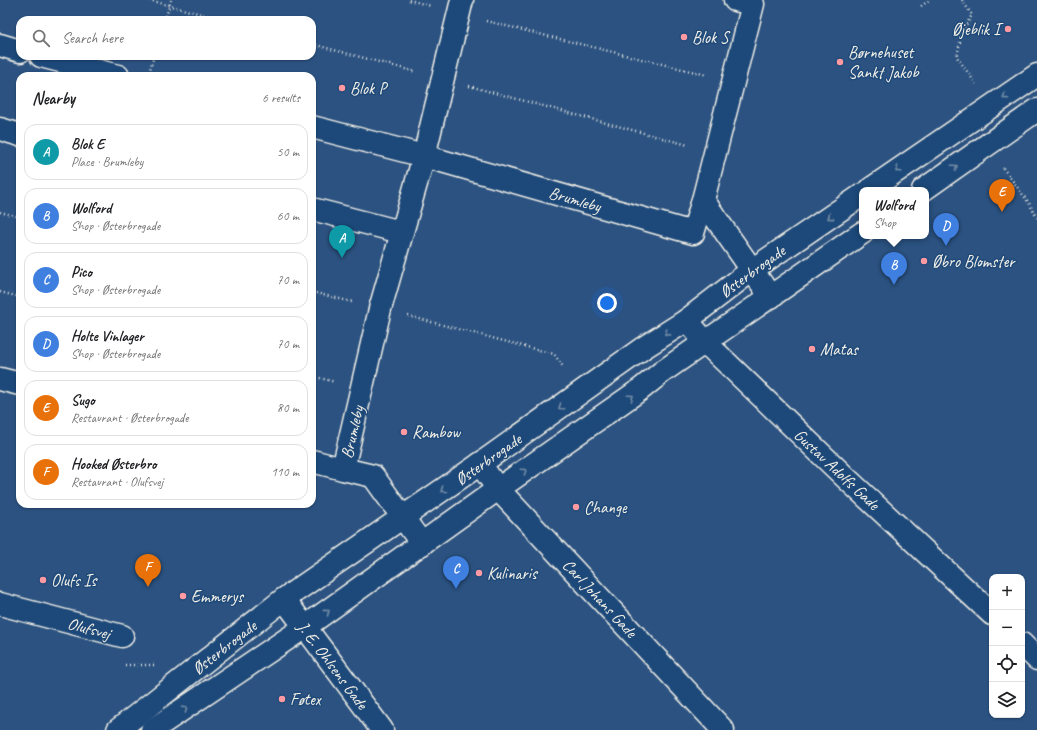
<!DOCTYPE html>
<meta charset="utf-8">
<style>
:root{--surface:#fff;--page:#f6f6f6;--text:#202124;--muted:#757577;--line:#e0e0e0;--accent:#0f766e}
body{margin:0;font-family:Caveat,sans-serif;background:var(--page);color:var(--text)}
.controls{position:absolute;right:12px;bottom:12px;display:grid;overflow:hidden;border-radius:8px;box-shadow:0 1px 3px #0004}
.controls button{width:36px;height:36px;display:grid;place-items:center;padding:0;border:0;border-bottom:1px solid var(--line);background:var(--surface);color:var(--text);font:20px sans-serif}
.you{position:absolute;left:607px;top:303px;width:14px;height:14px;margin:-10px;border:3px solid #fff;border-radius:50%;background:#1a73e8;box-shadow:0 0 0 6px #1a73e833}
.badge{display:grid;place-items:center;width:26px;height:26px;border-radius:50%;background:var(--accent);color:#fff;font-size:13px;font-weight:700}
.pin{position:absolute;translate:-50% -33px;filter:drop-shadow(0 1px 2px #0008)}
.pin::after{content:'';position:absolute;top:21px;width:14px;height:12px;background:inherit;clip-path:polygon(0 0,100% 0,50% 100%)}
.popup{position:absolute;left:859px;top:187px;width:70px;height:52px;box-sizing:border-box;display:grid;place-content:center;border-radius:8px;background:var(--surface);filter:drop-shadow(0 1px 3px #0005);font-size:13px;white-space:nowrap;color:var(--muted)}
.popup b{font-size:15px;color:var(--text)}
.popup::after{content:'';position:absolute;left:50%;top:100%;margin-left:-8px;border:8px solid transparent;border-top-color:var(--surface)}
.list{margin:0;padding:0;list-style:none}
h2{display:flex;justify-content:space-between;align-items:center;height:52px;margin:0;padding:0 16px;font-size:17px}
h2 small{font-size:13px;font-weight:400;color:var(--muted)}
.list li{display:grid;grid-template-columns:26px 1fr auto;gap:12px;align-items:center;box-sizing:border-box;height:56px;margin:0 8px 8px;padding:0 8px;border:1px solid var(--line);border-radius:12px}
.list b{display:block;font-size:15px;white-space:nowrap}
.list p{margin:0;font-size:13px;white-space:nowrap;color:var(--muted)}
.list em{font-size:13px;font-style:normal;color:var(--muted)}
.icon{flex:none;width:22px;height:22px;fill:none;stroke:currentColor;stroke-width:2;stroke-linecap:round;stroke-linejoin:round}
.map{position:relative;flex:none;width:1037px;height:730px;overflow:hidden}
.search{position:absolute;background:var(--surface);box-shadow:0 1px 3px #0004;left:16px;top:16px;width:300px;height:44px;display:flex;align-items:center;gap:10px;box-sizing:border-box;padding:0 14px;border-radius:12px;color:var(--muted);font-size:15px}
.panel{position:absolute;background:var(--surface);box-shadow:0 1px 3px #0004;left:16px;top:72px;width:300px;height:436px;border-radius:12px}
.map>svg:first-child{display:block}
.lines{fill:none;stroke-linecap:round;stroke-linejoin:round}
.minor-casing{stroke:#f4f1e8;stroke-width:25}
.tertiary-casing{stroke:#f4f1e8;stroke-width:25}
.path{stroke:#f4f1e8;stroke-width:2.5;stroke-dasharray:1 3;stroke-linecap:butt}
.minor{stroke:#1f4a7a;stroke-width:22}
.tertiary{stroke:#1f4a7a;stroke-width:22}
.oneway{stroke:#748da6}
.poi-dot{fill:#ff9aa2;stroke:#1f4a7a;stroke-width:1.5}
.labels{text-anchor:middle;stroke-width:3;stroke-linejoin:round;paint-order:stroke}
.poi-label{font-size:17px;fill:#f4f1e8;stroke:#1f4a7a;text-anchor:start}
.street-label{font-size:17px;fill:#f4f1e8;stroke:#1f4a7a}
</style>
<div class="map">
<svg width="1037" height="730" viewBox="0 0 1037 730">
<rect width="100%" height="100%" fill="#2b5281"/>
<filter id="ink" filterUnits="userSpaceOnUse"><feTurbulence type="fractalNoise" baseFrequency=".025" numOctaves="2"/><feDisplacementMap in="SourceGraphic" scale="8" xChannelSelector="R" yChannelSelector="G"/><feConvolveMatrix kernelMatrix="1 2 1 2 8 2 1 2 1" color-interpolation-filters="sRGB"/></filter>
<g filter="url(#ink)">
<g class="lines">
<g class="minor-casing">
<g id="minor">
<polyline points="735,0 753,4 703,200 771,297"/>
<polyline points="0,45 20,51"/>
<polyline points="41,56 118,76"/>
<polyline points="312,127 424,156 693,233 703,200"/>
<polyline points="0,129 20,135"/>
<polyline points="312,209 401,232"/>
<polyline points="687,320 706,343 845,477 992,614"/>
<polyline points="0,379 20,384"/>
<polyline points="312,461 343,469"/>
<polyline points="480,464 498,489 723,730"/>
<polyline points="422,544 373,476 343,469 380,309 424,156 462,0"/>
<polyline points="284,599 382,730"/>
<polyline points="0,604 122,636"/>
<polyline points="1022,644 1037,659"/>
</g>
</g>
<g class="tertiary-casing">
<g id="tertiary">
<polyline points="869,190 1037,75"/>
<polyline points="923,190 1037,110"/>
<polyline points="118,730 284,599 480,464 643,348 687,320 752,270 862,195"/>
<polyline points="152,730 305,627 498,489 641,389 662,372 862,233"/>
</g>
</g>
<g class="path">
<polyline points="149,0 223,20"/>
<polyline points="409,0 431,6"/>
<polyline points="962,0 972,15 962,32 957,57 976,84"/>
<polyline points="921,6 930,0"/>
<polyline points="165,20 171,0"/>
<polyline points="486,21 707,75"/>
<polyline points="312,44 416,72"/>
<polyline points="148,76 154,56"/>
<polyline points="469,86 688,145"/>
<polyline points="1003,168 1029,203 1037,218"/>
<polyline points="0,212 20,217"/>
<polyline points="0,292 20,297"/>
<polyline points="312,292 352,302"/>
<polyline points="408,316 554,354 564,368"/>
<polyline points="312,376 335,382"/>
<polyline points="125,665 154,665"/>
</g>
<use href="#minor" class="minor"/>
<use href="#tertiary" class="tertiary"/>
</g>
<defs><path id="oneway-chevron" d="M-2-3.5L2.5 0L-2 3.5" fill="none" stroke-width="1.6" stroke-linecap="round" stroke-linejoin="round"/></defs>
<g class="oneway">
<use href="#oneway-chevron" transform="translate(1005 97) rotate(146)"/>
<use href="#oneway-chevron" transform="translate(955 167) rotate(-35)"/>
<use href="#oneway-chevron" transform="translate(898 170) rotate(146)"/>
<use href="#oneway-chevron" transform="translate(830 217) rotate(146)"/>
<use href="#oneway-chevron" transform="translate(667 333) rotate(147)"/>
<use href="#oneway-chevron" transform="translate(631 397) rotate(-35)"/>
<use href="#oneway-chevron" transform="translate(561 407) rotate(145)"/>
<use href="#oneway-chevron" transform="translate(524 471) rotate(-35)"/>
<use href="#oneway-chevron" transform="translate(443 490) rotate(146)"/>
<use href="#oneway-chevron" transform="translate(327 612) rotate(-36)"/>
<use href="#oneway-chevron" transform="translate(185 709) rotate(-34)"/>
</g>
</g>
<g class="poi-dot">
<circle cx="1008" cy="29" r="4"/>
<circle cx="684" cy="37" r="4"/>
<circle cx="840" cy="62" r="4"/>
<circle cx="342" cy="88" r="4"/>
<circle cx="924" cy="261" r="4"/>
<circle cx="812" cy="349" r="4"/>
<circle cx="404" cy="432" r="4"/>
<circle cx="576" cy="507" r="4"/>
<circle cx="479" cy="573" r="4"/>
<circle cx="43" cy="580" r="4"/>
<circle cx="183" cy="596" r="4"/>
<circle cx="282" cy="699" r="4"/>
</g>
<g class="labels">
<g class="poi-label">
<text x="1000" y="35" text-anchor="end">Øjeblik I</text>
<text x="692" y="43">Blok S</text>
<text x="848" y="58">Børnehuset<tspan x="848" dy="20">Sankt Jakob</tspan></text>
<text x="350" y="94">Blok P</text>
<text x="932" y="267">Øbro Blomster</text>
<text x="820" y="355">Matas</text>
<text x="412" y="438">Rambow</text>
<text x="584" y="513">Change</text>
<text x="487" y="579">Kulinaris</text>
<text x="51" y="586">Olufs Is</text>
<text x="191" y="602">Emmerys</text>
<text x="290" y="705">Føtex</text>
</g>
<g class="street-label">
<text transform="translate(575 199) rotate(16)" y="6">Brumleby</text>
<text transform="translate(752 271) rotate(-36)" y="6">Østerbrogade</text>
<text transform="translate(352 432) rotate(-77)" y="6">Brumleby</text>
<text transform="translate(488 459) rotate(-35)" y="6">Østerbrogade</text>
<text transform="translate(837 469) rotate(43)" y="6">Gustav Adolfs Gade</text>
<text transform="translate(600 598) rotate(47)" y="6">Carl Johans Gade</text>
<text transform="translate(89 628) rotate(15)" y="6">Olufsvej</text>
<text transform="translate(224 647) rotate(-38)" y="6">Østerbrogade</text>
<text transform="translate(333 665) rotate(53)" y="6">J. E. Ohlsens Gade</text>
</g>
</g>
</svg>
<div class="controls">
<button>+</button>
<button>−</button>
<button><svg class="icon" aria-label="locate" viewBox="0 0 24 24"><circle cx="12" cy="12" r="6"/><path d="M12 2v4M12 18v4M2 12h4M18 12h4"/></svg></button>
<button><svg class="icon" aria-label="layers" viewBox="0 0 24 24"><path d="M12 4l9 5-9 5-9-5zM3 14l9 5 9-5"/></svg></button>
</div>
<div class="you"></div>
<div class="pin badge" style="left:342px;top:258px;background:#0f9aa8">A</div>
<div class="pin badge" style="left:894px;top:285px;background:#3f7fe0">B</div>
<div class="popup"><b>Wolford</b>Shop</div>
<div class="pin badge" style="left:456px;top:589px;background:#3f7fe0">C</div>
<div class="pin badge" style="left:946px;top:246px;background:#3f7fe0">D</div>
<div class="pin badge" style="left:1002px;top:212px;background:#e8710a">E</div>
<div class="pin badge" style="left:148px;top:587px;background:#e8710a">F</div>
<div class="search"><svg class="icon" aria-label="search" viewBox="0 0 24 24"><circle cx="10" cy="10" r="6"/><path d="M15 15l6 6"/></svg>Search here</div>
<section class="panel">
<h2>Nearby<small>6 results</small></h2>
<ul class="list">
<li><span class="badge" style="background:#0f9aa8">A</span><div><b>Blok E</b><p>Place · Brumleby</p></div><em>50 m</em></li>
<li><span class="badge" style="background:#3f7fe0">B</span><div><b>Wolford</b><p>Shop · Østerbrogade</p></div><em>60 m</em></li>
<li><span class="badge" style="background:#3f7fe0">C</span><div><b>Pico</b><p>Shop · Østerbrogade</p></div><em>70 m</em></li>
<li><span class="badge" style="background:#3f7fe0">D</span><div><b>Holte Vinlager</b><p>Shop · Østerbrogade</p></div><em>70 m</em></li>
<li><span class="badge" style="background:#e8710a">E</span><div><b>Sugo</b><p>Restaurant · Østerbrogade</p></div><em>80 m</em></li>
<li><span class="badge" style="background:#e8710a">F</span><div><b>Hooked Østerbro</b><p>Restaurant · Olufsvej</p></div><em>110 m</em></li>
</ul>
</section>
</div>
